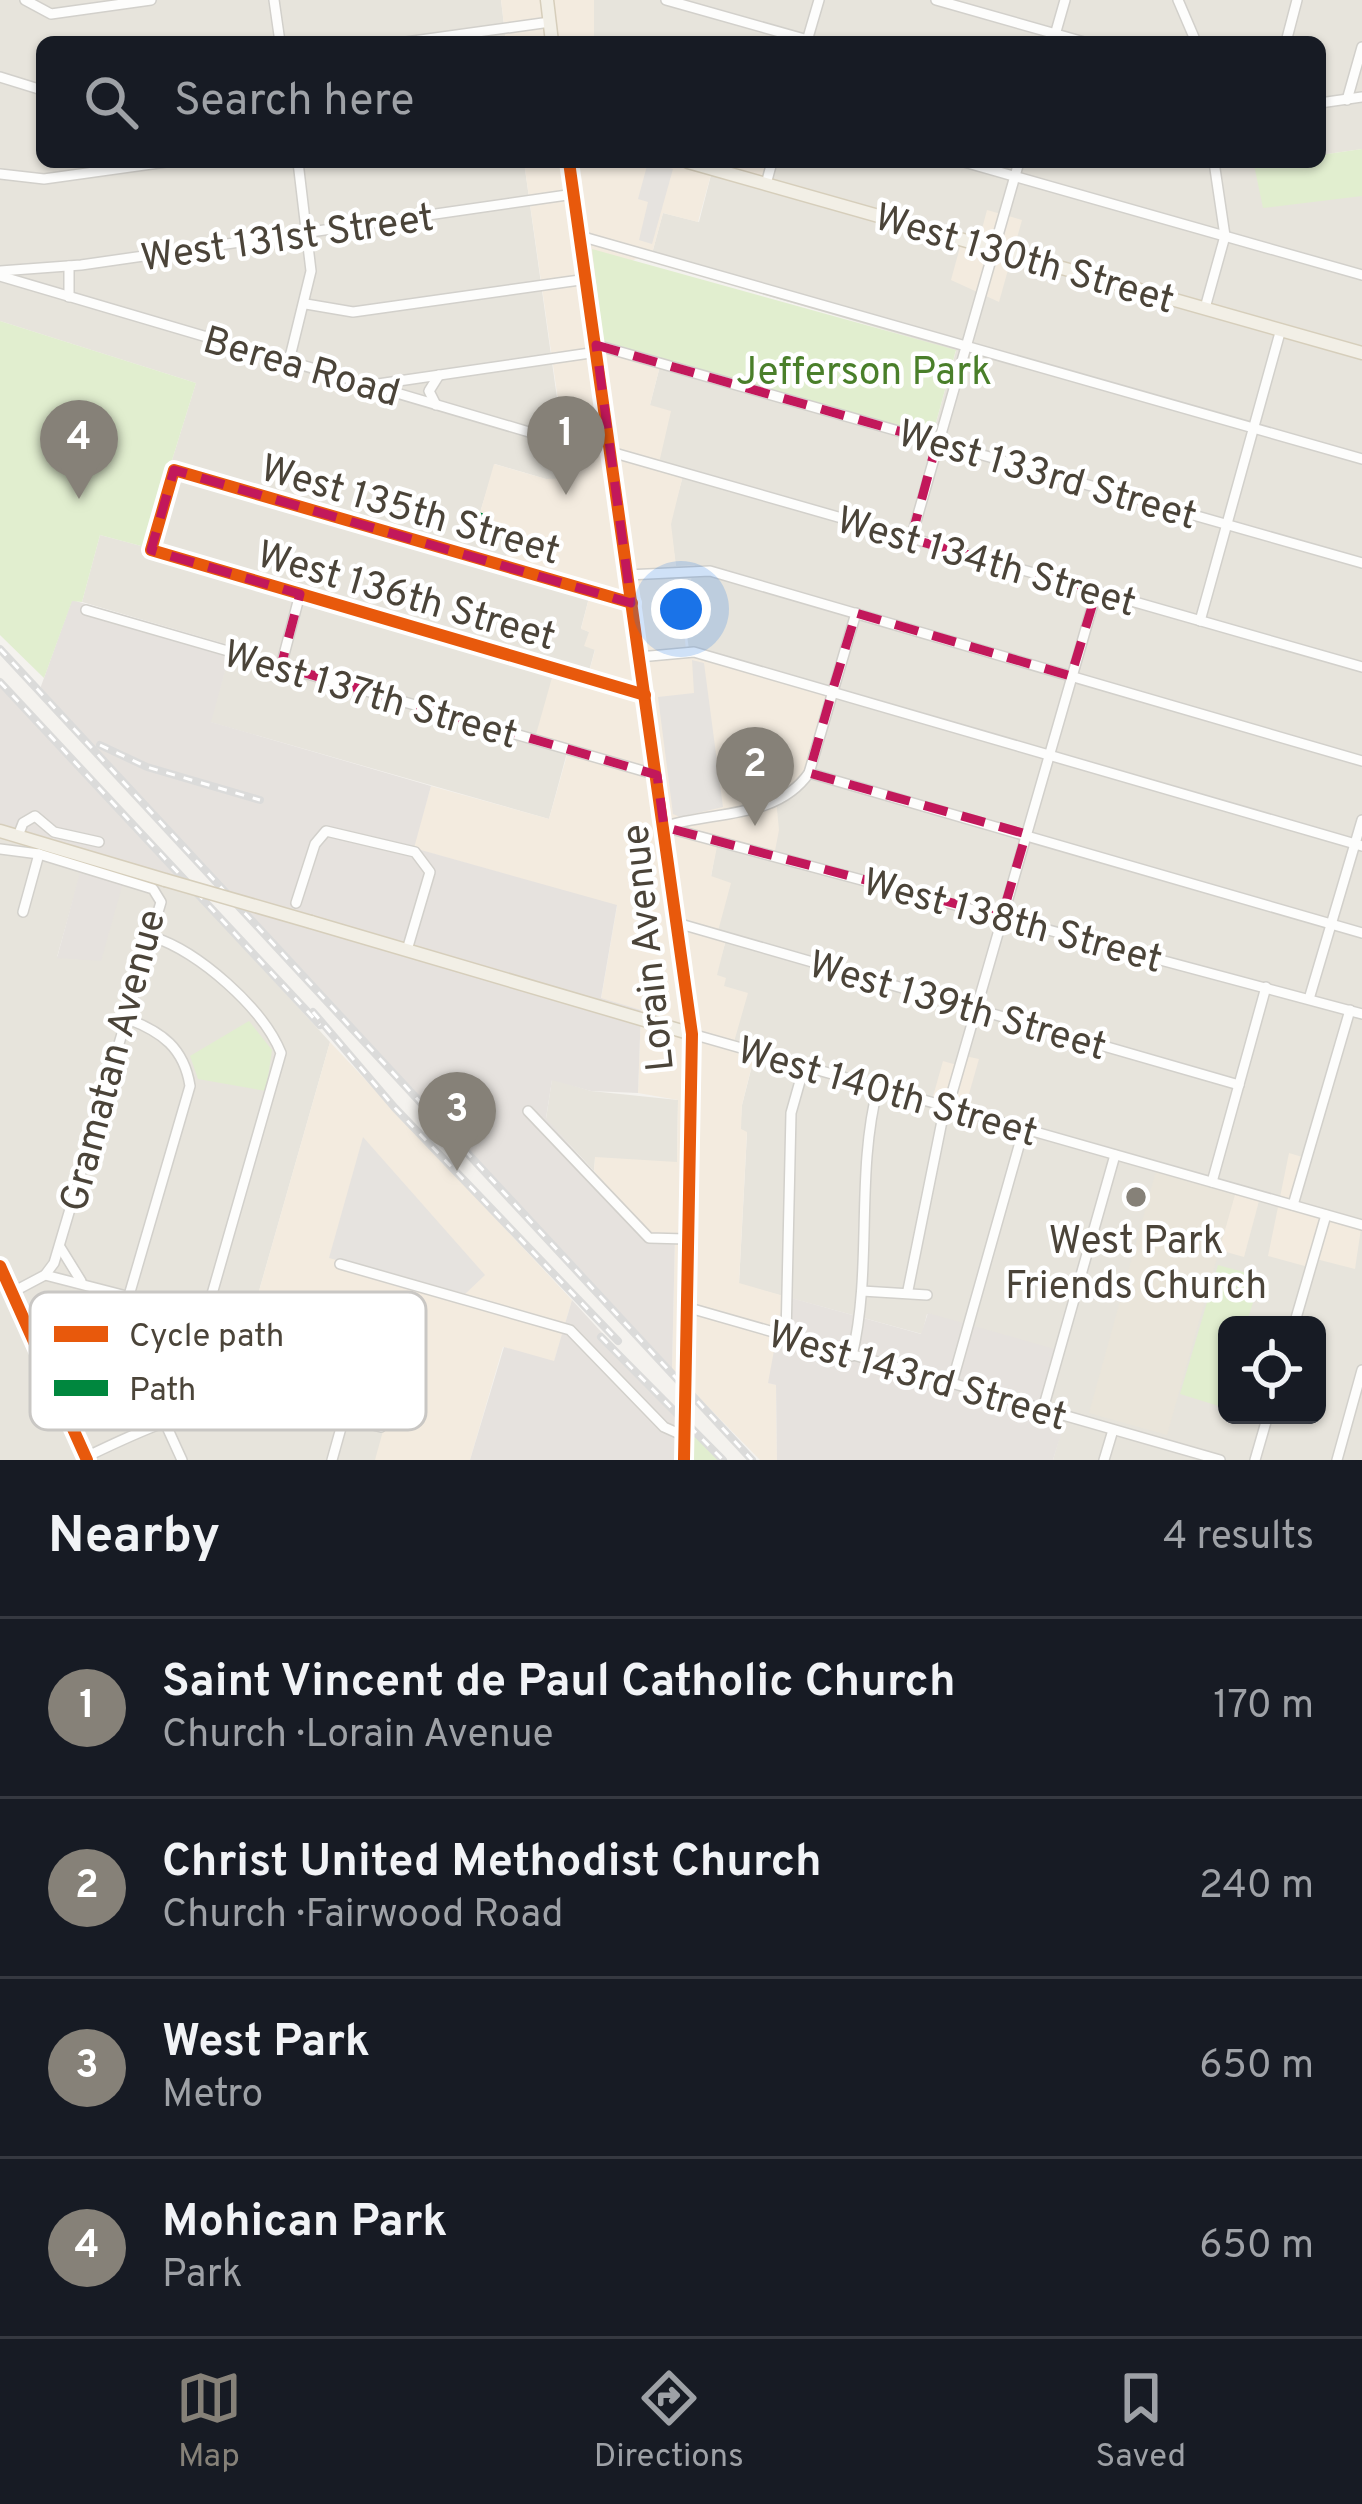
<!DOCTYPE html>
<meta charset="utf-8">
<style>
:root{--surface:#171b24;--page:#20242c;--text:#f1f3f6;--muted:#9ea1a6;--line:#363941;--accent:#868178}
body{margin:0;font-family:Overpass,sans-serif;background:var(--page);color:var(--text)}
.controls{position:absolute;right:36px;bottom:36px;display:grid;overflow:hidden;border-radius:18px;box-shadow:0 3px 9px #0004}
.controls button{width:108px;height:108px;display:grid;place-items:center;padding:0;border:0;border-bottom:3px solid var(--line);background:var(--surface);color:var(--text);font:60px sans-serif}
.you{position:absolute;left:681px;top:609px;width:42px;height:42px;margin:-30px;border:9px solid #fff;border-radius:50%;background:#1a73e8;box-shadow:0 0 0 18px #1a73e833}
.badge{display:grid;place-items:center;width:78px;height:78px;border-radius:50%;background:var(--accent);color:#fff;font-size:39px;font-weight:700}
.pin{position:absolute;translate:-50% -99px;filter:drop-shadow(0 3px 6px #0008)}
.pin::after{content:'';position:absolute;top:63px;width:42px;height:36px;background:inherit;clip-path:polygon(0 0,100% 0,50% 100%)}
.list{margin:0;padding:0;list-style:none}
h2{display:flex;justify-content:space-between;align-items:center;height:156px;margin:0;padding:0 48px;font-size:51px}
h2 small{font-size:39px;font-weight:400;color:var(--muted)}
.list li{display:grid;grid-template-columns:78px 1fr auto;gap:36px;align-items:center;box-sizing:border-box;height:180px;padding:0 48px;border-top:3px solid var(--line)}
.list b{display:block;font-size:45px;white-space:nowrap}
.list p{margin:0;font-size:39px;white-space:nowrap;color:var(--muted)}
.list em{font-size:39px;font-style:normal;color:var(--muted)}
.icon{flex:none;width:66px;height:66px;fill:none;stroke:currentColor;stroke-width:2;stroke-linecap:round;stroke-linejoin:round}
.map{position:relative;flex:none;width:1362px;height:1460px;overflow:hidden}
.search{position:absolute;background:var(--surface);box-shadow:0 3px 9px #0004;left:36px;right:36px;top:36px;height:132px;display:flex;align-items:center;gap:30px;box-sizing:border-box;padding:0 42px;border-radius:18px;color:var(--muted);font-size:45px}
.sheet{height:876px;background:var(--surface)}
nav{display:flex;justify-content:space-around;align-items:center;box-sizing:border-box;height:168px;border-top:3px solid var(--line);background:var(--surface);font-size:33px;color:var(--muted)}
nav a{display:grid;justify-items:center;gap:6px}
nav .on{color:var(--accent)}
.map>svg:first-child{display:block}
.residential{fill:#e7e4dc;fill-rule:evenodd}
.commercial{fill:#f3ebdf}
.industrial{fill:#e6e2de}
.education{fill:#eae5da}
.green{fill:#e1eecf}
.parking{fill:#e6e3df}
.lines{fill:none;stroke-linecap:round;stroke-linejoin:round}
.minor-casing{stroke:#d2d0cb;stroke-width:12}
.major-casing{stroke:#d6cebb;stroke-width:15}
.minor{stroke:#fdfdfc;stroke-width:9}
.major{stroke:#f2efe6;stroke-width:12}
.rail-casing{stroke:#dbdbda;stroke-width:8}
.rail{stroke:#fff;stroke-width:3;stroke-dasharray:9;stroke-linecap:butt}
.major-bridge-casing{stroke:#d6cebb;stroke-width:15;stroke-linecap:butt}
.major-bridge{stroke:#f2efe6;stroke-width:12}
.quiet{stroke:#00873e;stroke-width:9;stroke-dasharray:18 9;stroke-linecap:butt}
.cycleway-casing{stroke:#fff;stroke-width:20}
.cycleway{stroke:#e8590c;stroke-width:12}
.marked{fill:none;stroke:#c2185b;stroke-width:9;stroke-dasharray:24 15;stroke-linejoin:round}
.poi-dot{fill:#868178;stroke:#fff;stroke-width:4.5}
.labels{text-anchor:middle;stroke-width:9;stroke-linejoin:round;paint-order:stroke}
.street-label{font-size:39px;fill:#4b4439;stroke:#fff}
.park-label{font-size:39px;fill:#4a7f2a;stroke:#fff}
.poi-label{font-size:39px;fill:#4b4439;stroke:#fff}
.key{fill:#fff;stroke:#c9c7c4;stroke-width:3}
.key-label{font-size:33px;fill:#4b4439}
</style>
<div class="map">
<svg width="1362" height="1460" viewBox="0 0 1362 1460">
<rect width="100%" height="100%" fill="#f4f2ee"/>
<g class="residential">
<polygon points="0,0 501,0 506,42 42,42 42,162 524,162 562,434 569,434 570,479 546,479 495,464 478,519 514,531 504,564 591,590 581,628 589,632 595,649 549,819 210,722 232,646 82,602 100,535 145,547 196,383 0,321"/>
<polygon points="594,0 1362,0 1362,149 1320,155 1320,42 594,42"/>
<path d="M 768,162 L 1273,162 L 1255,165 L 1362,196 L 1362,1460 L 1053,1460 L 1066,1414 L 1042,1407 L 927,1314 L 922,1334 L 739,1284 L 747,1133 L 740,1129 L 742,1105 L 756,1050 L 734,1043 L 724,986 L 716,975 L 727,936 L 717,932 L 711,877 L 718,837 L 683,610 L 694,566 L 676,567 L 670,523 L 684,472 L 659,464 L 650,405 L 662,358 L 932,437 L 956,351 L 650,261 L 663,213 L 699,222 L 713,167 ZM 1227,1325 L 1317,1325 L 1317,1415 L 1227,1415 Z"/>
<polygon points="0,828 86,854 57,957 126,872 191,890 330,1042 249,1326 400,1373 376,1460 0,1460"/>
<polygon points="552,1079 591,1091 678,1100 677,1163 595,1158 594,1171 546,1119"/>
</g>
<g class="commercial">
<polygon points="501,0 594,0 594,42 506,42"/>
<polygon points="524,162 768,162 762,181 713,167 698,222 663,213 650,261 638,258 594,280 603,341 662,358 650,405 671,411 659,463 684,471 671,524 676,566 695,565 683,610 686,653 829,694 807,771 776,799 779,830 775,851 719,837 711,876 731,883 718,931 727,935 717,975 726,978 724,986 748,993 734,1042 756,1049 742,1105 741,1129 747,1132 739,1283 784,1296 769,1383 776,1385 777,1460 760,1460 672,1370 675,1237 648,1233 594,1171 595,1157 677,1162 678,1100 638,1093 641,1010 601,999 617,906 413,848 431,786 549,819 569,748 535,738 555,667 588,676 595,650 584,646 589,632 581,629 591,590 504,565 513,531 478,520 494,464 546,479 570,478 569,435 563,435"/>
<polygon points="987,210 1022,220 999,302 951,280 963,236 979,240"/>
<polygon points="330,1042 572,1300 554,1362 503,1347 470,1460 375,1460 399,1373 249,1326"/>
<polygon points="960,1055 979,1059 965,1108 932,1100 943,1061 957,1065"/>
<polygon points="1289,1153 1309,1159 1297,1203 1362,1222 1355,1269 1316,1259 1312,1268 1268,1256"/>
<polygon points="1235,1194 1259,1201 1244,1257 1219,1250"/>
</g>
<g class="industrial">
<polygon points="72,600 232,646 211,722 431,786 414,848 617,905 601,998 641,1010 638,1093 591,1091 552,1080 546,1118 648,1233 675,1236 672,1370 40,689"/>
<polygon points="0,685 191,890 126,872 101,961 57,958 85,854 0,828"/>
<polygon points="784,1296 921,1334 928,1313 1058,1350 1042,1407 1067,1414 1053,1460 777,1460 776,1385 768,1383"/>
<polygon points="572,1300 678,1416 677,1460 470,1460 504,1347 554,1361"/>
</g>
<polygon class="education" points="1156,1171 1235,1194 1167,1435 1089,1413"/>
<g class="green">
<polygon points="1362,149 1362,196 1263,208 1254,165 1320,162 1320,155"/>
<polygon points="592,249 956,350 932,437 603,341"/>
<polygon points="0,321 196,383 145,547 100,535 82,602 72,601 44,678 0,635"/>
<polygon points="249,1021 272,1050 266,1091 198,1079 190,1056"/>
<polygon points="1218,1265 1261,1277 1246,1325 1227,1325 1222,1407 1180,1394"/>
<polygon points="689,1420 726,1460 687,1460"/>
</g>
<g class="parking">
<polygon points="648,162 673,169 652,244 639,240 648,202 638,199"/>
<polygon points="692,660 704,663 723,807 680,817 673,814 658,697 694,693"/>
<polygon points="363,1137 485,1275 465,1294 329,1258"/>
</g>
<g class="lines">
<g class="minor-casing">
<g id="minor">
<polyline points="25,0 51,14 151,0"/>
<polyline points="274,0 280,42"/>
<polyline points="666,0 815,42"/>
<polyline points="936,0 1084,42"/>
<polyline points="1178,0 1196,42"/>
<polyline points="807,41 819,0"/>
<polyline points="406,42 550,22"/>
<polyline points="1053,42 1065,0"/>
<polyline points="1286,42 1297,0"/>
<polyline points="0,77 42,90"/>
<polyline points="1347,100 1362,47"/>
<polyline points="1320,103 1362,97"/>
<polyline points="964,162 1362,275"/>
<polyline points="0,174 44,179 166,162"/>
<polyline points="766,184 772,162"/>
<polyline points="580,236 1362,459"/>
<polyline points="0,271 81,265 574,194"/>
<polyline points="0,276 529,432 607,425"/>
<polyline points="69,297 69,266"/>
<polyline points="306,304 353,312 587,279"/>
<polyline points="1205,308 1225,236 1214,162"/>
<polyline points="596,345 1362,563"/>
<polyline points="289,361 311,271 298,162"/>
<polyline points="378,384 597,352"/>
<polyline points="436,405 429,391 439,375"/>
<polyline points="611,452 1362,667"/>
<polyline points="911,539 1019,162"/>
<polyline points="627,575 710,571 1362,761"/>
<polyline points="632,603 174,470 151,550 645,695"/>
<polyline points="86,610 657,775"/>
<polyline points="1200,621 1281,329"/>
<polyline points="639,657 694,652 1362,846"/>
<polyline points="281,666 300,594"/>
<polyline points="809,773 1362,933"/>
<path d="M 666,826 C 714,811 777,819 809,773 L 856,613"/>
<polyline points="664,827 1362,1014"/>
<polyline points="18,836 23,823 35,816 54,832 99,842"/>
<polyline points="0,849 39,854 153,889 161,902 54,1263 45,1275 11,1293"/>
<polyline points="296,903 315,844 326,831 415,852 430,872 407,950"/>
<polyline points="23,912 39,854"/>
<polyline points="677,923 1239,1085"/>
<polyline points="1309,999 1362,820"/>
<path d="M 128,1019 C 162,1032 184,1048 190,1086 L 123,1316 L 124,1333 L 182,1460"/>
<polyline points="692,1034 1362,1225"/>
<polyline points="948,1107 1097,590"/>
<polyline points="528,1111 649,1238 686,1239"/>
<polyline points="1212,1182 1266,987"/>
<polyline points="1293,1205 1350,1010"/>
<polyline points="60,1247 81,1281"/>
<polyline points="340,1264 570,1330 664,1427 684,1436"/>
<path d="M 45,1275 L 177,1309 L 201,1307 L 212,1294 L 281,1053 C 263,1008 198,951 153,937"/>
<polyline points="908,1290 945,1106"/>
<polyline points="862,1291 927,1295"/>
<polyline points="686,1307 1220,1460"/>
<polyline points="1294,1325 1326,1215"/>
<polyline points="786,1337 791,1113 804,1067"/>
<path d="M 852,1356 C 873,1267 855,1175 878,1087"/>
<polyline points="952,1383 1024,1128"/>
<polyline points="1043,1409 1115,1155"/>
<path d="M 86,1457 C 208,1398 248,1390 381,1427"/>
<polyline points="332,1460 344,1417"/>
<polyline points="1104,1460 1113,1430"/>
<polyline points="1255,1460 1268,1415"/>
<polyline points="1337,1460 1362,1370"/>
</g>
</g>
<g class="major-casing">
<g id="major">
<polyline points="547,0 552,42"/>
<polyline points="569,162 692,1034 684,1460"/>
<polyline points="688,162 1362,353"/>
<polyline points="0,831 165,880"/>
<polyline points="311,922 692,1034"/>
<polyline points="0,1266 87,1460"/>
</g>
</g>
<use href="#minor" class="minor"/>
<use href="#major" class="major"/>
<g class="rail-casing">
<g id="rail">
<polyline points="0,649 752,1460"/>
<polyline points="0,682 320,1025"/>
<polyline points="100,745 147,767 260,800"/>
<polyline points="313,1012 395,1108 618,1341"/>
<polyline points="601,1337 723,1460"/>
</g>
</g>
<use href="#rail" class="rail"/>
<g class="major-bridge-casing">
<polyline id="major-bridge" points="165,880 311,922"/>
</g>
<use href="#major-bridge" class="major-bridge"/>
<polyline class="quiet" points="479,517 492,520"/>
<g class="cycleway-casing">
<g id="cycleway">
<polyline points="569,162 692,1034 684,1460"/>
<polyline points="632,603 174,470 151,550 645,695"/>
<polyline points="0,1266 87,1460"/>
</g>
</g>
<use href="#cycleway" class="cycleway"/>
</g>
<path class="marked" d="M 596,345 L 937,442 L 911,539 L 1097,590 L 1071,676 L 856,613 L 832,692 L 809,773 L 1026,834 L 1002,916 L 664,827 L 657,775 L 281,666 L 300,594 L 151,550 L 174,470 L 631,603 Z"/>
<circle class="poi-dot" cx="1136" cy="1197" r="12"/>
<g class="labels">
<g class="street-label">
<text transform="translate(287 236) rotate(-8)" y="14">West 131st Street</text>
<text transform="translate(1025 257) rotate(16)" y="14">West 130th Street</text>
<text transform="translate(302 365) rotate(16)" y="14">Berea Road</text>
<text transform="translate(1048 473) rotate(16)" y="14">West 133rd Street</text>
<text transform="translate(411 508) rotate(16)" y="14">West 135th Street</text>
<text transform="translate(987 560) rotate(16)" y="14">West 134th Street</text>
<text transform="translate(407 594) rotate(16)" y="14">West 136th Street</text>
<text transform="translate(371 693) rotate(16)" y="14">West 137th Street</text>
<text transform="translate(1013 919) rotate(15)" y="14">West 138th Street</text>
<text transform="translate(646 948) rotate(-96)" y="14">Lorain Avenue</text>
<text transform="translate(958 1004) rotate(16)" y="14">West 139th Street</text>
<text transform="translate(111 1060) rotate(-75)" y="14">Gramatan Avenue</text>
<text transform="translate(888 1090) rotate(16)" y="14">West 140th Street</text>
<text transform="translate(918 1374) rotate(16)" y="14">West 143rd Street</text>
</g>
<g class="park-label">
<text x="864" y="384">Jefferson Park</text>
</g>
<g class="poi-label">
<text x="1136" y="1253">West Park<tspan x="1136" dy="45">Friends Church</tspan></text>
</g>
</g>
<rect x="30" y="1292" width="396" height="138" rx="18" class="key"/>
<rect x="54" y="1326" width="54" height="16" fill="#e8590c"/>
<rect x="54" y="1380" width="54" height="16" fill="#00873e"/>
<g class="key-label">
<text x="129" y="1346">Cycle path</text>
<text x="129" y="1400">Path</text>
</g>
</svg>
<div class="controls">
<button><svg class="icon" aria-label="locate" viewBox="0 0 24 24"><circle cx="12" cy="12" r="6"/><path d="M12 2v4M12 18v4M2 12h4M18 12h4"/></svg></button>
</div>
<div class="you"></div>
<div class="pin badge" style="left:566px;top:495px">1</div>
<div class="pin badge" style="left:755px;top:826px">2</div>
<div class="pin badge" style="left:457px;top:1171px">3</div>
<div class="pin badge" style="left:79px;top:499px">4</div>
<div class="search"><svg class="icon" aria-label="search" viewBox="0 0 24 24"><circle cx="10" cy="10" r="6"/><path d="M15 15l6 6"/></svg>Search here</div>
</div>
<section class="sheet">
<h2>Nearby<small>4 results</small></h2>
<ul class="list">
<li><span class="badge">1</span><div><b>Saint Vincent de Paul Catholic Church</b><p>Church · Lorain Avenue</p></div><em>170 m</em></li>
<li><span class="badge">2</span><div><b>Christ United Methodist Church</b><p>Church · Fairwood Road</p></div><em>240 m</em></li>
<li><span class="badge">3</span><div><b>West Park</b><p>Metro</p></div><em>650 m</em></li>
<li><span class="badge">4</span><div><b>Mohican Park</b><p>Park</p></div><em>650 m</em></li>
</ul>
</section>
<nav>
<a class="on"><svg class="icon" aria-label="map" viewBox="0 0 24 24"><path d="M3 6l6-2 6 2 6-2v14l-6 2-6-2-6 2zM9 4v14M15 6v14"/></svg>Map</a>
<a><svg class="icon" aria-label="directions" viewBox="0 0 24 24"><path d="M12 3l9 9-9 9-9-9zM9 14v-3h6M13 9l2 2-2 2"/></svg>Directions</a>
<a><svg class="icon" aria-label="saved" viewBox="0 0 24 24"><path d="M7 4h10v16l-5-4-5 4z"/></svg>Saved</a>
</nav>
